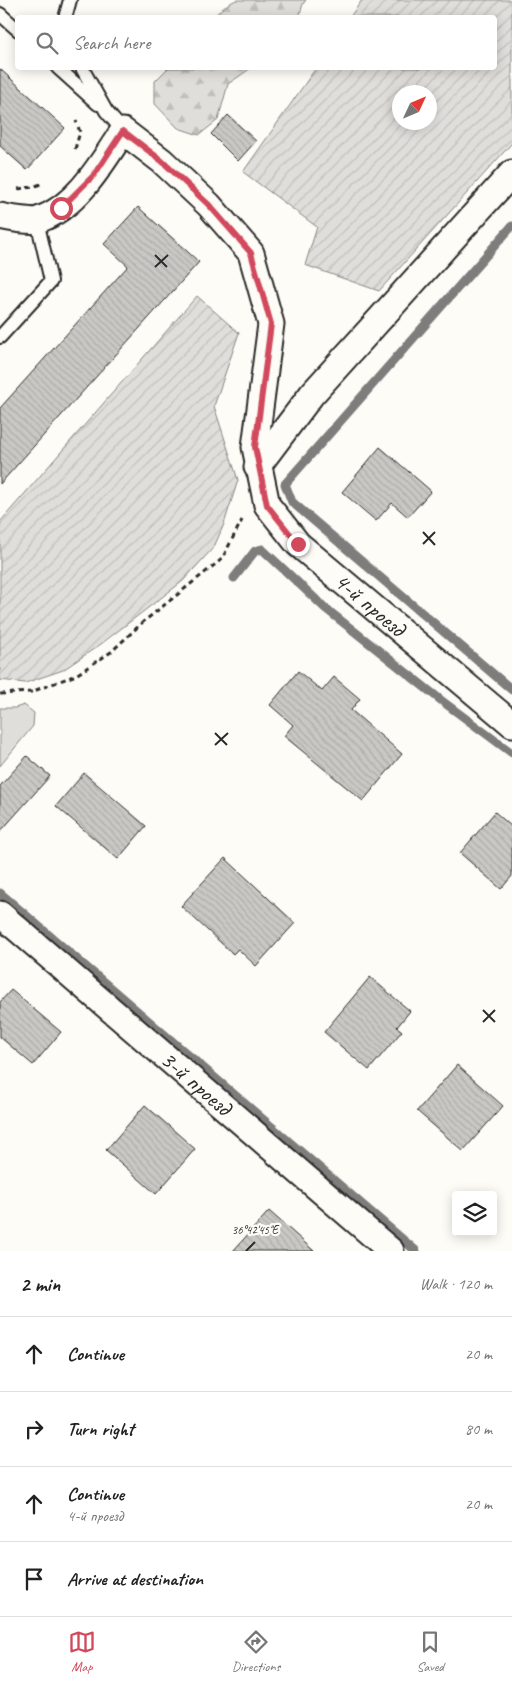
<!DOCTYPE html>
<meta charset="utf-8">
<style>
:root{--surface:#fff;--page:#f6f6f6;--text:#222;--muted:#767676;--line:#e0e0e0;--accent:#d1495b}
body{margin:0;font-family:Caveat,sans-serif;background:var(--page);color:var(--text)}
.controls{position:absolute;right:15px;bottom:15px;display:grid;overflow:hidden;border-radius:5px;box-shadow:0 2px 12px #0003}
.controls button{width:45px;height:45px;display:grid;place-items:center;padding:0;border:0;border-bottom:1px solid var(--line);background:var(--surface);color:var(--text);font:25px sans-serif}
.compass{position:absolute;left:392px;top:85px;width:45px;height:45px;border-radius:50%;background:var(--surface);box-shadow:0 2px 12px #0003;rotate:46deg}
.stop{position:absolute;width:15px;height:15px;margin:-11px;border:4px solid #d1495b;border-radius:50%;background:#fff}
.stop.end{background:#d1495b;border-color:#fff;box-shadow:0 1px 5px #0008}
.list{margin:0;padding:0;list-style:none}
h2{display:flex;justify-content:space-between;align-items:center;height:65px;margin:0;padding:0 20px;font-size:21px}
h2 small{font-size:16px;font-weight:400;color:var(--muted)}
.list li{display:grid;grid-template-columns:32px 1fr auto;gap:15px;align-items:center;box-sizing:border-box;height:75px;padding:0 20px;border-top:1px solid var(--line)}
.list b{display:block;font-size:19px;white-space:nowrap}
.list p{margin:0;font-size:16px;white-space:nowrap;color:var(--muted)}
.list em{font-size:16px;font-style:normal;color:var(--muted)}
.icon{flex:none;width:28px;height:28px;fill:none;stroke:currentColor;stroke-width:2;stroke-linecap:round;stroke-linejoin:round}
.map{position:relative;flex:none;width:512px;height:1251px;overflow:hidden}
.search{position:absolute;background:var(--surface);box-shadow:0 2px 12px #0003;left:15px;right:15px;top:15px;height:55px;display:flex;align-items:center;gap:12px;box-sizing:border-box;padding:0 18px;border-radius:5px;color:var(--muted);font-size:19px}
.sheet{height:365px;background:var(--surface)}
nav{display:flex;justify-content:space-around;align-items:center;box-sizing:border-box;height:70px;border-top:1px solid var(--line);background:var(--surface);font-size:14px;color:var(--muted)}
nav a{display:grid;justify-items:center;gap:2px}
nav .on{color:var(--accent)}
.map>svg:first-child{display:block}
.grass{fill:#dfdeda;stroke:#858482}
.forest{fill:url(#forest-firs);stroke:#858482}
.garden{fill:url(#garden-furrows);stroke:#858482;fill-rule:evenodd}
.lines{fill:none;stroke-linecap:round;stroke-linejoin:round}
.stream{stroke:#7e7d7b;stroke-width:9}
.building{fill:url(#building-back-hatch);stroke:#2b2b2b}
.lane-casing{stroke:#2b2b2b;stroke-width:16}
.street-casing{stroke:#2b2b2b;stroke-width:29}
.path{stroke:#2b2b2b;stroke-width:3;stroke-dasharray:5 4;stroke-linecap:butt}
.lane{stroke:#fdfcf7;stroke-width:12}
.street{stroke:#fdfcf7;stroke-width:25}
.route{stroke:#d1495b;stroke-width:6}
.ticks{fill:none;stroke:#2b2b2b;stroke-width:2}
.labels{text-anchor:middle;stroke-width:4.5;stroke-linejoin:round;paint-order:stroke}
.street-label{font-size:24px;fill:#2b2b2b;stroke:#fdfcf7}
.ticks-label{font-size:12px;text-anchor:middle;fill:#2b2b2b;stroke:#fdfcf7;stroke-width:4.5;stroke-linejoin:round;paint-order:stroke}
</style>
<div class="map">
<svg width="512" height="1251" viewBox="0 0 512 1251">
<defs>
<pattern id="forest-firs" width="22" height="20" patternUnits="userSpaceOnUse" patternTransform="scale(1.25)"><rect width="22" height="20" fill="#dfdeda"/><path d="M5 1l3.5 6h-7zM16 11l3.5 6h-7z" fill="#c0bfbb"/></pattern>
<pattern id="garden-furrows" width="10" height="10" patternUnits="userSpaceOnUse" patternTransform="scale(1.25)"><rect width="10" height="10" fill="#dfdeda"/><path d="M-1 1l2-2M0 10L10 0M9 11l2-2" fill="none" stroke="#c0bfbb"/></pattern>
<pattern id="building-back-hatch" width="6" height="6" patternUnits="userSpaceOnUse" patternTransform="scale(1.25)"><rect width="6" height="6" fill="#c9c8c4"/><path d="M-1 5l2 2M0 0l6 6M5-1l2 2" fill="none" stroke="#adaca9"/></pattern>
</defs>
<rect width="100%" height="100%" fill="#fdfcf7"/>
<filter id="ink" filterUnits="userSpaceOnUse"><feTurbulence type="fractalNoise" baseFrequency=".02" numOctaves="2"/><feDisplacementMap in="SourceGraphic" scale="10" xChannelSelector="R" yChannelSelector="G"/><feConvolveMatrix kernelMatrix="1 2 1 2 8 2 1 2 1" color-interpolation-filters="sRGB"/></filter>
<g filter="url(#ink)">
<polygon class="grass" points="24,705 34,713 33,726 0,766 0,708 15,708"/>
<g class="forest">
<polygon points="236,0 306,0 303,4 299,17 213,17 225,6"/>
<polygon points="168,68 251,68 228,84 218,120 199,135 178,128 155,104 155,81"/>
</g>
<g class="garden">
<path d="M 362,0 L 512,0 L 512,143 L 379,291 L 305,265 L 317,227 L 243,172 L 316,68 L 494,68 L 494,18 L 350,17 ZM 400,92 L 430,92 L 430,122 L 400,122 Z"/>
<polygon points="197,296 239,333 214,406 238,480 224,524 214,547 183,581 101,644 63,670 25,683 0,680 0,522"/>
</g>
<g class="lines">
<g class="stream">
<polyline points="512,226 285,484 292,502 512,690"/>
<polyline points="234,578 255,551 262,549 325,608 442,701 512,753"/>
<polyline points="0,893 416,1251"/>
</g>
</g>
<g class="building">
<polygon points="0,69 65,128 27,170 0,146"/>
<polygon points="228,115 256,141 238,161 211,134"/>
<polygon points="138,207 199,262 0,484 0,408 128,266 104,244"/>
<polygon points="380,447 431,491 408,517 392,503 376,521 342,492"/>
<polygon points="298,671 322,691 334,677 360,699 351,710 402,754 363,801 284,736 293,725 270,705"/>
<polygon points="27,756 50,776 0,832 0,786"/>
<polygon points="84,773 146,826 118,859 56,806"/>
<polygon points="495,812 512,827 512,876 501,889 460,853"/>
<polygon points="225,858 295,923 256,966 238,949 233,954 181,906"/>
<polygon points="370,977 410,1011 397,1027 402,1031 369,1070 324,1032"/>
<polygon points="11,990 61,1032 33,1065 0,1037 0,1002"/>
<polygon points="457,1065 503,1106 463,1151 417,1111"/>
<polygon points="145,1105 195,1149 156,1194 106,1150"/>
<polygon points="269,1211 314,1251 233,1251"/>
</g>
<g class="lines">
<g class="lane-casing">
<g id="lane">
<polyline points="0,14 18,30"/>
<polyline points="65,18 70,0"/>
<polyline points="58,68 98,104"/>
<polyline points="82,68 106,111 123,131"/>
<polyline points="0,337 51,281 37,221"/>
</g>
</g>
<g class="street-casing">
<g id="street">
<path id="s1" d="M 0,216 C 7,218 32,222 38,220 C 77,207 102,163 123,131 L 162,161 L 209,205 L 251,253 L 271,324 L 255,447 L 267,505 L 298,544 L 512,724"/>
<polyline points="257,467 312,394 512,173"/>
<path id="s2" d="M 0,914 L 391,1251"/>
</g>
</g>
<g class="path">
<polyline points="75,149 80,132 76,121"/>
<polyline points="18,189 33,187 43,183"/>
<polyline points="0,694 31,692 76,675 111,652 143,622 222,559 242,520"/>
</g>
<use href="#lane" class="lane"/>
<use href="#street" class="street"/>
</g>
</g>
<g class="lines" filter="url(#ink)">
<polyline class="route" points="61,208 94,175 123,131 162,161 209,205 251,253 271,324 255,447 267,505 298,544"/>
</g>
<path class="ticks" d="M 155,255 L 167,267M 155,267 L 168,255M 423,532 L 435,545M 423,544 L 435,532M 215,733 L 227,745M 215,745 L 228,733M 483,1010 L 495,1022M 483,1022 L 495,1010M 246,1251 L 255,1242"/>
<g class="labels">
<g class="street-label">
<text dy="8" stroke="none"><textPath href="#s1" startOffset="742">4-й проезд</textPath></text>
<text dy="8" stroke="none"><textPath href="#s2" startOffset="259">3-й проезд</textPath></text>
</g>
</g>
<g class="ticks-label">
<text x="255" y="1234">36°42'45"E</text>
</g>
</svg>
<div class="controls">
<button><svg class="icon" aria-label="layers" viewBox="0 0 24 24"><path d="M12 4l9 5-9 5-9-5zM3 14l9 5 9-5"/></svg></button>
</div>
<svg class="compass" viewBox="-18 -18 36 36"><path d="M0-13l5 13h-10z" fill="#e53935"/><path d="M0 13l5-13h-10z" fill="#767676"/></svg>
<div class="stop" style="left:61px;top:208px"></div>
<div class="stop end" style="left:298px;top:544px"></div>
<div class="search"><svg class="icon" aria-label="search" viewBox="0 0 24 24"><circle cx="10" cy="10" r="6"/><path d="M15 15l6 6"/></svg>Search here</div>
</div>
<section class="sheet">
<h2>2 min<small>Walk · 120 m</small></h2>
<ul class="list">
<li><svg class="icon" aria-label="ahead" viewBox="0 0 24 24"><path d="M12 20V5M6 11l6-6 6 6"/></svg><div><b>Continue</b></div><em>20 m</em></li>
<li><svg class="icon" aria-label="right" viewBox="0 0 24 24"><path d="M7 20v-9h11M14 6l5 5-5 5"/></svg><div><b>Turn right</b></div><em>80 m</em></li>
<li><svg class="icon" aria-label="ahead" viewBox="0 0 24 24"><path d="M12 20V5M6 11l6-6 6 6"/></svg><div><b>Continue</b><p>4-й проезд</p></div><em>20 m</em></li>
<li><svg class="icon" aria-label="arrive" viewBox="0 0 24 24"><path d="M6 21V4h12l-3 4 3 4H6"/></svg><div><b>Arrive at destination</b></div></li>
</ul>
</section>
<nav>
<a class="on"><svg class="icon" aria-label="map" viewBox="0 0 24 24"><path d="M3 6l6-2 6 2 6-2v14l-6 2-6-2-6 2zM9 4v14M15 6v14"/></svg>Map</a>
<a><svg class="icon" aria-label="directions" viewBox="0 0 24 24"><path d="M12 3l9 9-9 9-9-9zM9 14v-3h6M13 9l2 2-2 2"/></svg>Directions</a>
<a><svg class="icon" aria-label="saved" viewBox="0 0 24 24"><path d="M7 4h10v16l-5-4-5 4z"/></svg>Saved</a>
</nav>
